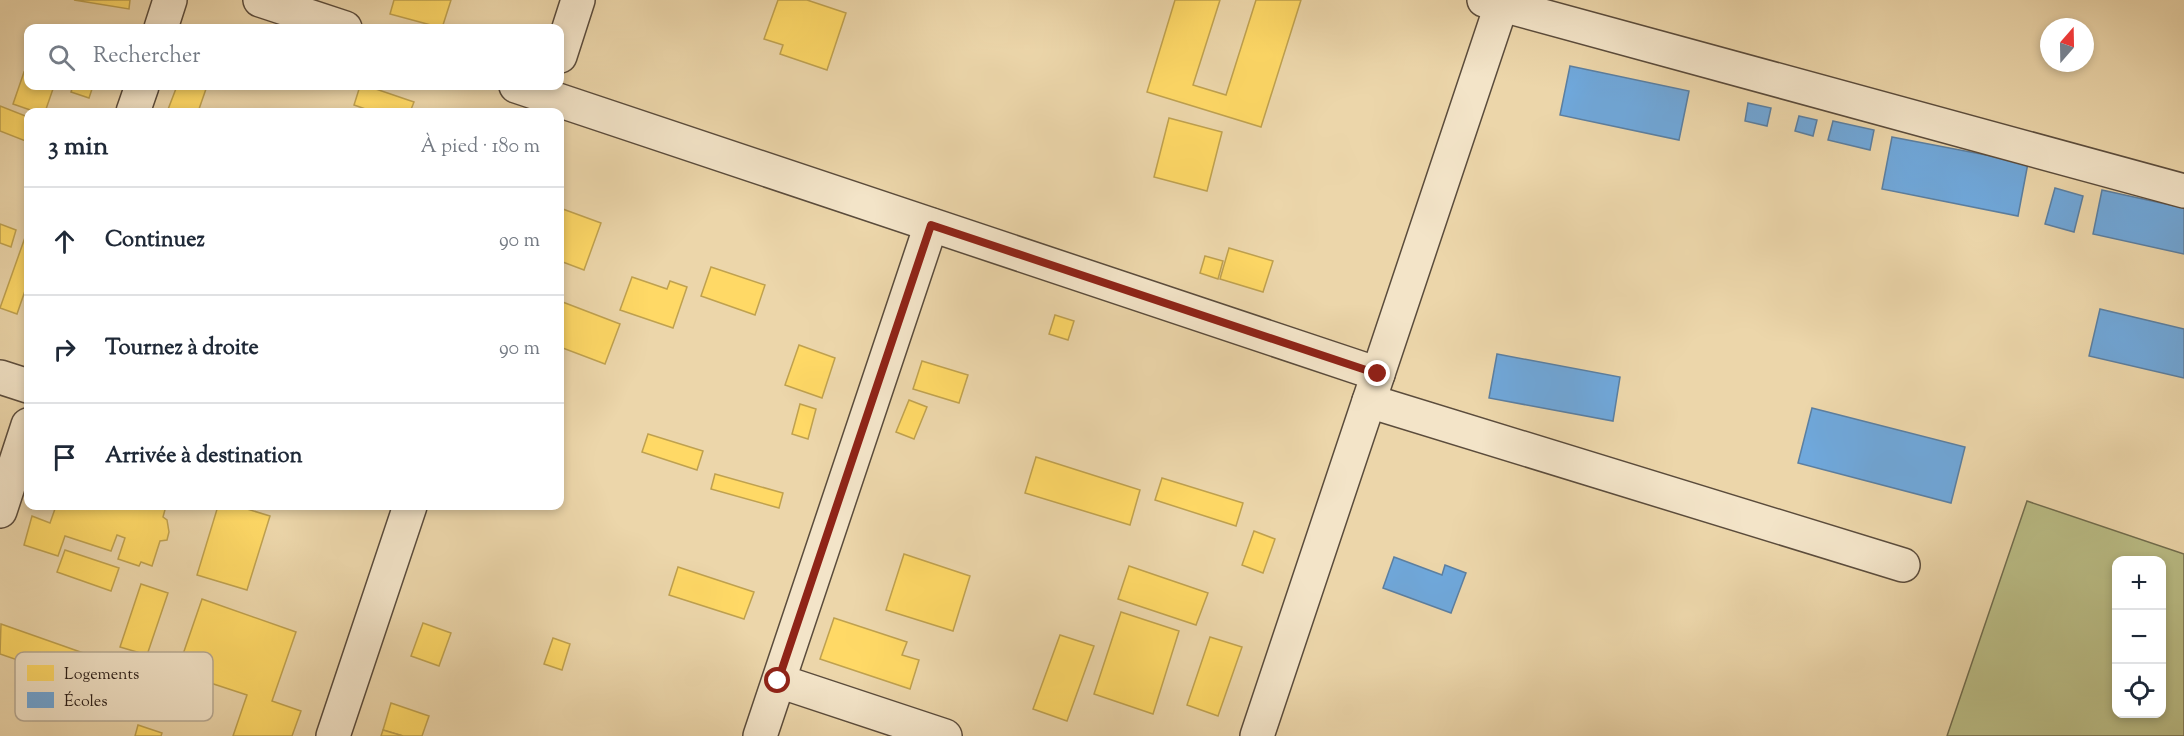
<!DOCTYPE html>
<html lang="fr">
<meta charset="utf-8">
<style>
:root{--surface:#fff;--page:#f6f6f7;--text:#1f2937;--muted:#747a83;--line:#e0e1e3}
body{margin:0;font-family:"Sorts Mill Goudy",serif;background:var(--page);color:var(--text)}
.controls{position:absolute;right:18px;bottom:18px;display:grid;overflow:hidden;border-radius:12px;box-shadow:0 3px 9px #0003}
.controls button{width:54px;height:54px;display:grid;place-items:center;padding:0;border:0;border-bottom:2px solid var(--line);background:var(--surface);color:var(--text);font:30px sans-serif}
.compass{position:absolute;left:2040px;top:18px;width:54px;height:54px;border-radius:50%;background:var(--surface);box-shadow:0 3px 9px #0003;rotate:20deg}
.stop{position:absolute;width:18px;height:18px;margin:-14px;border:4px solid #8f2418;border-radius:50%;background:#fff}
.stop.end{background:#8f2418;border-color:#fff;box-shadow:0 2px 6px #0008}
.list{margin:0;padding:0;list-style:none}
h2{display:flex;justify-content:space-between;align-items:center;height:78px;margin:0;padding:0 24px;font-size:26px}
h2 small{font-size:20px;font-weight:400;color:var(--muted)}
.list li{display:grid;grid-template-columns:39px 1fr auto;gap:18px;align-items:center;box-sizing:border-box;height:108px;padding:0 24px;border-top:2px solid var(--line)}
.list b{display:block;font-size:22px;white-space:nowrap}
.list em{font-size:20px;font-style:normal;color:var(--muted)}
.icon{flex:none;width:33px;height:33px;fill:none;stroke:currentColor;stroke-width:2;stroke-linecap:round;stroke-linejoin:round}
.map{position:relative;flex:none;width:2184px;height:736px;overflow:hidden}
.search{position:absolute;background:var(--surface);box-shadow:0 3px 9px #0003;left:24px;top:24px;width:540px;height:66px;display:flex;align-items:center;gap:15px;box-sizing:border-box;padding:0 21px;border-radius:12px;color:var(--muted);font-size:22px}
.panel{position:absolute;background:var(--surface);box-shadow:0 3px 9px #0003;left:24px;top:108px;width:540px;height:402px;border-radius:12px}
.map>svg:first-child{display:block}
.green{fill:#babd86;stroke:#726e4f;stroke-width:1.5;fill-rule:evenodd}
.homes{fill:#ffd966;stroke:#bfa14f;stroke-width:1.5}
.schools{fill:#6fa8dc;stroke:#5b7fa1;stroke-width:1.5}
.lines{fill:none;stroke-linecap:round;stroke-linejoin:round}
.minor-casing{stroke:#5b4c3c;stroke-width:36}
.minor{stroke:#f3e4c8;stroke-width:33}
.route{stroke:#8f2418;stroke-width:8}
.key{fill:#f3e4c8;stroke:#b7a993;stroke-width:1.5}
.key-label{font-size:16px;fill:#2b1e18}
</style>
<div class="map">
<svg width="2184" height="736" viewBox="0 0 2184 736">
<rect width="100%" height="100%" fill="#ecd6aa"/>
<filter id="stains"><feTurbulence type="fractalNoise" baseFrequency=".00333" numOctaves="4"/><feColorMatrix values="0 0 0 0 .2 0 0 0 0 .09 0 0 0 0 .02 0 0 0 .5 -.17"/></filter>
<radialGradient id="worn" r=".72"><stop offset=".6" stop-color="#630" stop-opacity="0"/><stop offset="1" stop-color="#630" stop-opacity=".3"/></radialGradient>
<path class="green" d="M 2027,501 L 2184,554 L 2184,736 L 1947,736 ZM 2116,560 L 2162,560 L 2162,714 L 2116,714 Z"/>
<g class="homes">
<polygon points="74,0 130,0 129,9"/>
<polygon points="394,0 451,0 442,28 390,14"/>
<polygon points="778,0 807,0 846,13 827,70 780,54 783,45 764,39"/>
<polygon points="1175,0 1220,0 1193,85 1226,95 1256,0 1301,0 1261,127 1147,92"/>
<polygon points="24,72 28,74 28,86 54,86 45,112 36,112 13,104"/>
<polygon points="73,86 93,86 89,98 71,92"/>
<polygon points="177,86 207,86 198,112 167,112"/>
<polygon points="360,86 367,86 414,102 410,112 374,112 354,105"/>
<polygon points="0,106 28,117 28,142 0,131"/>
<polygon points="1169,118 1222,132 1207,191 1154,177"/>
<polygon points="560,208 601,223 584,270 560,261"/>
<polygon points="0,224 16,230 11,247 0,243"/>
<polygon points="28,229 28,282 17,314 0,308"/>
<polygon points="1229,248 1273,261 1263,292 1220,279"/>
<polygon points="1205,256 1223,261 1218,279 1200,273"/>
<polygon points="711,267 765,285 755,315 701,296"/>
<polygon points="632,277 667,289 670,281 687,287 673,328 620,310"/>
<polygon points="560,301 620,324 605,364 560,347"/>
<polygon points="1055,315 1074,321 1068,340 1049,334"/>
<polygon points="799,345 835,358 822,398 785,385"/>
<polygon points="922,361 968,375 959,403 913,389"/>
<polygon points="909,400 927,407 914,439 896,432"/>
<polygon points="800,404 816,409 808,439 792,434"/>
<polygon points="648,434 703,451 697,470 642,452"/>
<polygon points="1036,457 1140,490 1130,525 1025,493"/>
<polygon points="715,474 783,493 779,508 711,489"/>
<polygon points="1162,478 1243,503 1236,526 1155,500"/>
<polygon points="56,506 166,506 163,517 167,520 169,532 167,540 160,541 152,566 141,562 139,566 118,559 125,538 117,535 111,551 65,536 58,556 24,545 32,516 50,523"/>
<polygon points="218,506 237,506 270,516 247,590 197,575"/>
<polygon points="1254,531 1275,539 1263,573 1242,565"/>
<polygon points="65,550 119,568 111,591 57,572"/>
<polygon points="904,554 970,576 953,631 886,610"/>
<polygon points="1129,566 1208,593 1196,625 1118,599"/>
<polygon points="678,567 754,592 744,619 669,595"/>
<polygon points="141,584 168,593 147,655 120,647"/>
<polygon points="202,599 296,632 272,701 301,711 292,736 233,736 247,695 177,672 164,712 139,704 157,655 180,663"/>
<polygon points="1121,612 1179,631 1153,714 1094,694"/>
<polygon points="834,618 907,642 902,655 919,660 910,689 820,659"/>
<polygon points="423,623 451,633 439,666 411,656"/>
<polygon points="1,624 143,674 134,700 0,654"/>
<polygon points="1060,635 1094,646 1067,721 1033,709"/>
<polygon points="1210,637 1242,647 1218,716 1187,705"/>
<polygon points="553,638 570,644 562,670 544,664"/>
<polygon points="391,703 429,716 422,736 403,736 383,730"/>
<polygon points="138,725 162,733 161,736 135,736"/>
<polygon points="383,730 403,736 381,736"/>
</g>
<g class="schools">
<polygon points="1570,66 1689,91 1679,140 1560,115"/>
<polygon points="1748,103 1771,108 1767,126 1745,121"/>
<polygon points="1799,116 1817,120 1813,136 1795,131"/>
<polygon points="1833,121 1874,130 1870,150 1828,140"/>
<polygon points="1892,137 2028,163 2018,216 1882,189"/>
<polygon points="2055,188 2083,196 2074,232 2045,224"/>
<polygon points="2102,190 2184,208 2184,254 2093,234"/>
<polygon points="2100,309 2184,329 2184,378 2089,356"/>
<polygon points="1497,354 1620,377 1613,421 1489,398"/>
<polygon points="1812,408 1965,447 1951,503 1798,463"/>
<polygon points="1394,557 1442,575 1445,565 1466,573 1451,613 1383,588"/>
</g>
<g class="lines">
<g class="minor-casing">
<g id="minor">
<polyline points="260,0 345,28"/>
<polyline points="1484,0 2184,191"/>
<polyline points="161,28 170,0"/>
<polyline points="560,56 578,0"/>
<polyline points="516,86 1378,374"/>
<polyline points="133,112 142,86"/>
<polyline points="0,377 28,386"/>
<polyline points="1369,401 1903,565"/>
<polyline points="0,511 28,425"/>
<polyline points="779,681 945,736"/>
<polyline points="333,736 410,506"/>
<polyline points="760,736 931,225"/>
<polyline points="1257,736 1503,0"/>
</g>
</g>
<use href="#minor" class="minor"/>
</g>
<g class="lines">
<polyline class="route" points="778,681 931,225 1378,374"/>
</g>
<rect x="15" y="652" width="198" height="69" rx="9" class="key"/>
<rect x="27" y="665" width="27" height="16" fill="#ffd966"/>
<rect x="27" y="692" width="27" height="16" fill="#6fa8dc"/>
<g class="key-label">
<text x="64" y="679">Logements</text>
<text x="64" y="706">Écoles</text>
</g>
<rect width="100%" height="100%" filter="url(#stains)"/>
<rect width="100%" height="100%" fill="url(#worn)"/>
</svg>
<div class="controls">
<button>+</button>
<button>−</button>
<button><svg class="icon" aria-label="locate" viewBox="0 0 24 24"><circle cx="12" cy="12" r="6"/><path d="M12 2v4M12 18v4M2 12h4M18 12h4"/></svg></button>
</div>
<svg class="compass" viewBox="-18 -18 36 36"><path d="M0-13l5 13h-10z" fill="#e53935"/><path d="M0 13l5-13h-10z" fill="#747a83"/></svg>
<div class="stop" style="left:778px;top:681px"></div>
<div class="stop end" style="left:1378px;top:374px"></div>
<div class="search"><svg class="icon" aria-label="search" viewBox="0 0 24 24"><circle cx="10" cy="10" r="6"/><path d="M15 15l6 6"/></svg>Rechercher</div>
<section class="panel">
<h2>3 min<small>À pied · 180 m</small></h2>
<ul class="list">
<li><svg class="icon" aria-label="ahead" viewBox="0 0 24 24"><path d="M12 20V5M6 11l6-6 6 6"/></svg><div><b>Continuez</b></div><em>90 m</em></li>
<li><svg class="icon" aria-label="right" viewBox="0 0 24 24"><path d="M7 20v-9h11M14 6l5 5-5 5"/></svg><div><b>Tournez à droite</b></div><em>90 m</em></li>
<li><svg class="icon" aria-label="arrive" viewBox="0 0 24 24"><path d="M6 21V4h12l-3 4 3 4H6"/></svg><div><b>Arrivée à destination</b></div></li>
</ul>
</section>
</div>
